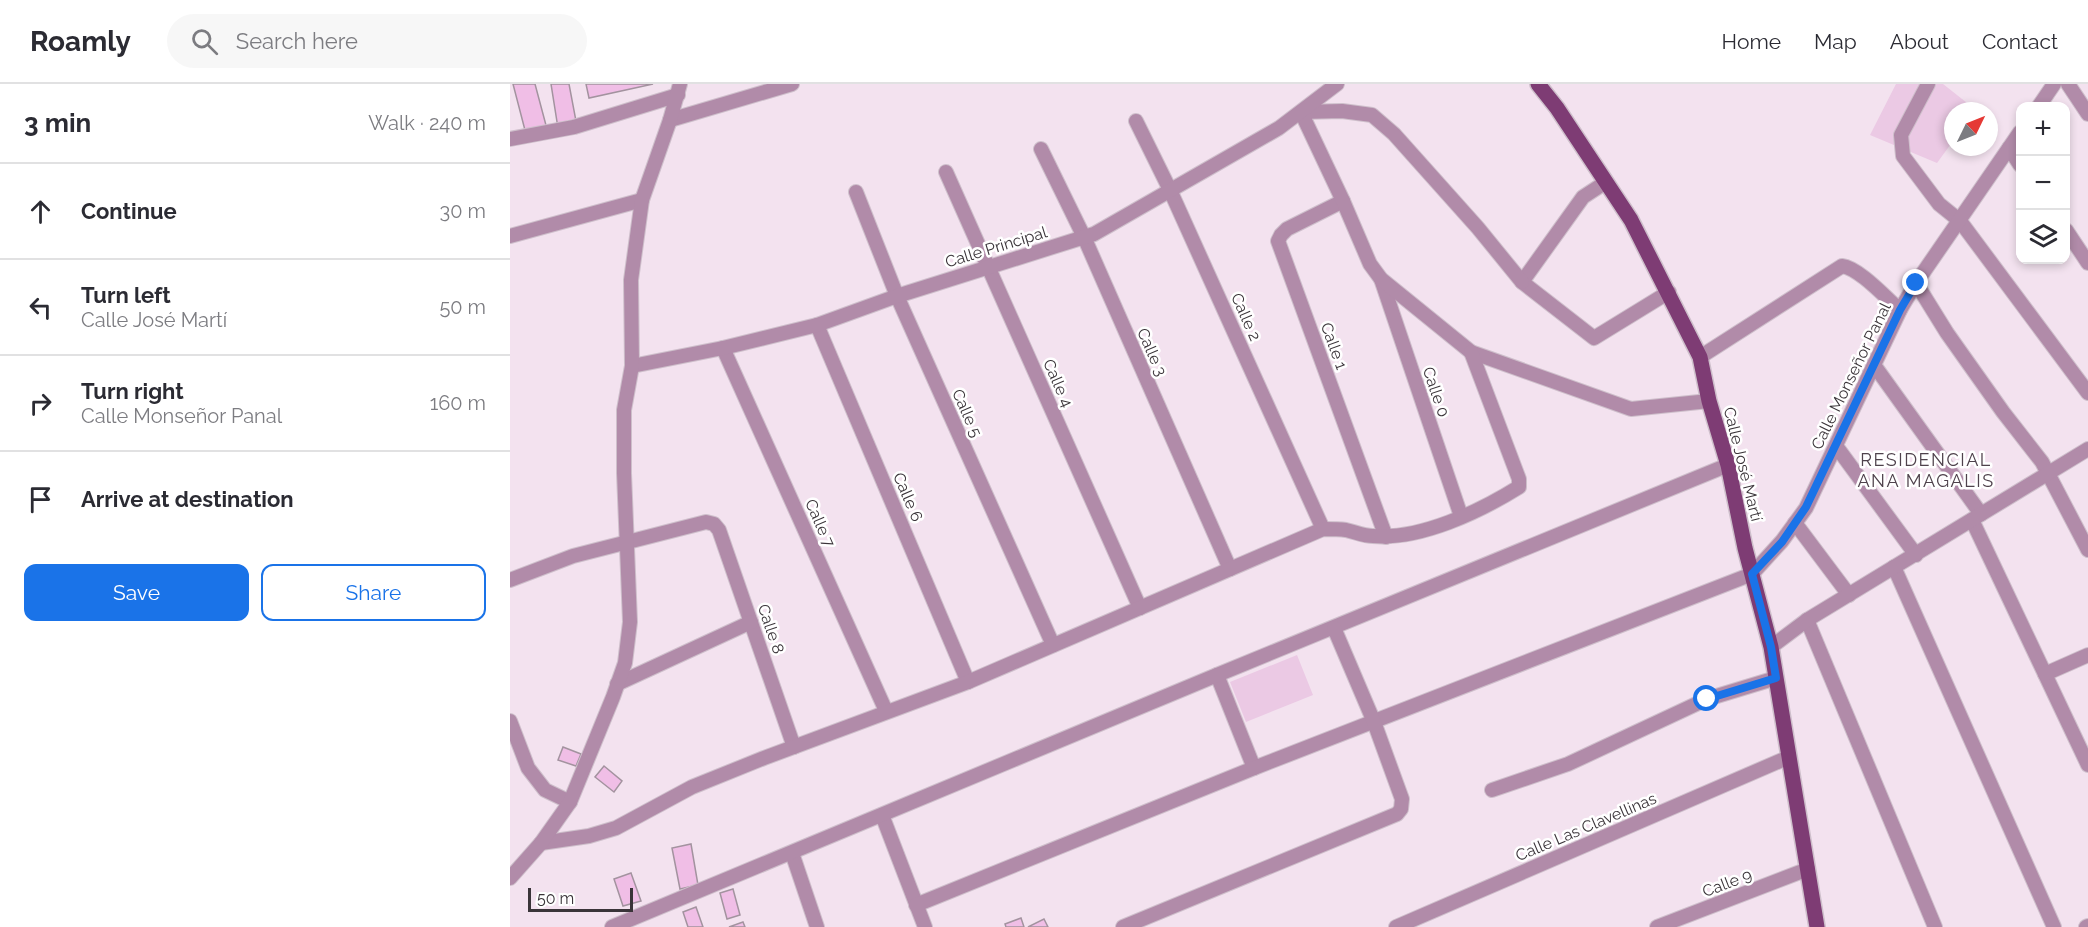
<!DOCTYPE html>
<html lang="en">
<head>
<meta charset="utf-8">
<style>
	:root { --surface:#fff; --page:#f7f7f7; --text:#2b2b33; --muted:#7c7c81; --line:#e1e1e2; --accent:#1a73e8 }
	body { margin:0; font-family:Raleway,sans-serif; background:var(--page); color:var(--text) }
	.controls { position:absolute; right:18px; top:18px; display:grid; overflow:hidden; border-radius:12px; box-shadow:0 3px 9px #0003 }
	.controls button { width:54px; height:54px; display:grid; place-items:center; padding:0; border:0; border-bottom:2px solid var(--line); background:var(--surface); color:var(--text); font:30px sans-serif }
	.compass { position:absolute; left:1434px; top:18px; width:54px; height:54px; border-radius:50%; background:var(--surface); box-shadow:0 3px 9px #0003; rotate:47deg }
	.scale { position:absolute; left:18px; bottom:15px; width:105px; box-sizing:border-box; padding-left:6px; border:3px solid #3a3439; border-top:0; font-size:16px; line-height:21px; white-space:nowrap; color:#3a3439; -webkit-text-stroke:4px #fff; paint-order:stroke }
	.stop { position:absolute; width:18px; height:18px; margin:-14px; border:4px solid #1a73e8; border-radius:50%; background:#fff }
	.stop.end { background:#1a73e8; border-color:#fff; box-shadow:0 2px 6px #0008 }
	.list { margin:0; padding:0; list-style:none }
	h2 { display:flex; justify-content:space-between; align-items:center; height:78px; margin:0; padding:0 24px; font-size:26px }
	h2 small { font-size:20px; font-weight:400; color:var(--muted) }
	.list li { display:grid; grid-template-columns:39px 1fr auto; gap:18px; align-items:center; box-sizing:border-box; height:96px; padding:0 24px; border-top:2px solid var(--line) }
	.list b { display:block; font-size:22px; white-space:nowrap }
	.list p { margin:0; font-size:20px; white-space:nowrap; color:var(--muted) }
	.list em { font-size:20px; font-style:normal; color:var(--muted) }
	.actions { display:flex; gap:12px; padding:18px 24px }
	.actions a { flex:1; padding:14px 0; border:2px solid var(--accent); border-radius:12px; text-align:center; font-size:21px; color:var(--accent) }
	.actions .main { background:var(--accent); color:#fff }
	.icon { flex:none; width:33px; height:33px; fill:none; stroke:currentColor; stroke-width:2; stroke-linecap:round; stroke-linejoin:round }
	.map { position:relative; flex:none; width:1578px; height:843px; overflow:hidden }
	header { display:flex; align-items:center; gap:36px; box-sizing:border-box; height:84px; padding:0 30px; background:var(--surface); border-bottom:2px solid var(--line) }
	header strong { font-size:28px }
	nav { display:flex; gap:33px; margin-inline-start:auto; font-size:21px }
	.search { width:420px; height:54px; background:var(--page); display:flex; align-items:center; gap:15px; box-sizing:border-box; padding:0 21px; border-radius:33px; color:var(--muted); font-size:22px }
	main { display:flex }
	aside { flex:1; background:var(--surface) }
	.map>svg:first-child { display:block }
	.green { fill:#ebc9e4 }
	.building { fill:#f0bee6; stroke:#a3939f; stroke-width:1.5 }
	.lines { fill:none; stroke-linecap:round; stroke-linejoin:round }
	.minor-casing { stroke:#cebfcb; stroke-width:16 }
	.major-casing { stroke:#cebfcb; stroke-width:18 }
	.minor { stroke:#b18ba9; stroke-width:14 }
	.major { stroke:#7e3c74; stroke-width:15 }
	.route { stroke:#1a73e8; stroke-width:8 }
	.labels { text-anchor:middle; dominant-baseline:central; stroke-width:5; stroke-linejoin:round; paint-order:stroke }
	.street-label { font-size:16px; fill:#3a3439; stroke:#fff }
	.neighbourhood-label { font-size:18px; letter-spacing:1.5px; fill:#4f424c; stroke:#fff }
</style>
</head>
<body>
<header>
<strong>Roamly</strong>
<div class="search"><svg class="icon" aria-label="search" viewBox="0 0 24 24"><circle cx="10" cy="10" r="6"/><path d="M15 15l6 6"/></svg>Search here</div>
<nav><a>Home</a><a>Map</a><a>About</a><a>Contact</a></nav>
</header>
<main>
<aside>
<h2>3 min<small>Walk · 240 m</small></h2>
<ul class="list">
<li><svg class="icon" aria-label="ahead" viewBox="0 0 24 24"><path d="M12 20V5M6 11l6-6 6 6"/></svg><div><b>Continue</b></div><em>30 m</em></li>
<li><svg class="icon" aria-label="left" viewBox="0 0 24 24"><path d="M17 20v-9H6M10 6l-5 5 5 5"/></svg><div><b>Turn left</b><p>Calle José Martí</p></div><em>50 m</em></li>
<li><svg class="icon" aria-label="right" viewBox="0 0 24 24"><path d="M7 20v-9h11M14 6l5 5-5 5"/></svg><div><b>Turn right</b><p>Calle Monseñor Panal</p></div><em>160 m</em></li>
<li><svg class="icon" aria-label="arrive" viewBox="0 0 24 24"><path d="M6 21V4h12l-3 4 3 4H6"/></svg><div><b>Arrive at destination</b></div></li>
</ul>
<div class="actions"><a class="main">Save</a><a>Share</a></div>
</aside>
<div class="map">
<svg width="1578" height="843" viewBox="0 0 1578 843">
	<rect width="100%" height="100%" fill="#f3e2ef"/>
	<g class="green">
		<polygon points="1386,0 1433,0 1466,26 1443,27 1443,57 1427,79 1360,51"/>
		<polygon points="787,571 803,611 736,638 720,598"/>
	</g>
	<g class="building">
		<polygon points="3,0 25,0 37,45 16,50"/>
		<polygon points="41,0 59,0 66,37 48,44"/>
		<polygon points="76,0 143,0 79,14"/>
		<polygon points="53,663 71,670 66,682 48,676"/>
		<polygon points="94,682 112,697 104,708 85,693"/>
		<polygon points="181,760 188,801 170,805 162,764"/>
		<polygon points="121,789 131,817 113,822 104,795"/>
		<polygon points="223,805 230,831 217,835 210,809"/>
		<polygon points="186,823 193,843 178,843 173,828"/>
		<polygon points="511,834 514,843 496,843 495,840"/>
		<polygon points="534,835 538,843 518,843"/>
		<polygon points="233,838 235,843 219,843"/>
	</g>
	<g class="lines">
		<defs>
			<g id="minor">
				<polyline points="1418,0 1391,51 1393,72 1429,120 1450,137 1578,309"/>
				<polyline points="1558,0 1578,30"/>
				<polyline points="1529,22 1544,0"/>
				<polyline points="160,36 282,0"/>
				<polyline points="626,37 660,106 813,445"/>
				<polyline points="0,55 64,43 168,11"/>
				<polyline points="1499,64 1510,81"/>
				<polyline points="531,65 574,153 720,485"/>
				<polyline points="436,88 630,524"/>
				<polyline points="1096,98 1073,113 1012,198 1084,254 1159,208"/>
				<polyline points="346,108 387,212 543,561"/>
				<polyline points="833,117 777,145 771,151 768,157 876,453"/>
				<polyline points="1556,146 1578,179"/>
				<polyline points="0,152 132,116"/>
				<polyline points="871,195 951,432"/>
				<polyline points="1012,198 968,144 884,50 862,31 832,27 791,28 833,117 860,180 871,195 961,268 1121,325 1199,317"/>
				<polyline points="1406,199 1437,249 1493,328 1532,378 1578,466"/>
				<polyline points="307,241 458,598"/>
				<polyline points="213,264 376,627"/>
				<path d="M 1190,273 L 1332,182 C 1349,184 1376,214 1390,226"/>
				<polyline points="1364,281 1471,430"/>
				<polyline points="122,282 213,264 307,241 387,212 584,150 769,44 827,0"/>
				<polyline points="1326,362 1406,471"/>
				<polyline points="1462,436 1578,681"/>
				<polyline points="1285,439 1339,511"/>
				<polyline points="1384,483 1544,843"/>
				<polyline points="0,496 63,472 196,438 204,440 209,446 284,663"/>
				<polyline points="1297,536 1425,843"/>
				<polyline points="1261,563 1297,536 1578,365"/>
				<polyline points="1535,590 1578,571"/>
				<polyline points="707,591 744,684"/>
				<polyline points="107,600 241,538"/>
				<polyline points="0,637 18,684 35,706 60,718"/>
				<polyline points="982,706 1058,680 1197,615 1266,594"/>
				<polyline points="372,731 415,843"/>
				<path d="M 31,759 L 79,752 L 106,744 L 182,703 L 254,674 L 458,598 L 813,445 C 821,445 829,445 836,446 C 845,448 854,452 863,452 C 910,456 969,428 1009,403 L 1009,395 L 961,268"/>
				<polyline points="282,769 307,843"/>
				<polyline points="0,794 31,759 60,718 103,613 115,579 120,538 114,389 114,326 122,282 121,196 132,116 160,36 170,0"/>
				<polyline points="406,821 744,684 1242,490 1272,457 1296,424 1390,226 1406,199 1510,48"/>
				<polyline points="102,843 707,591 1218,381"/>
				<polyline points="613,843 887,730 891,725 892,715 864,638 824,544"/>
				<polyline points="886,843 1279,673"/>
				<polyline points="1147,843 1298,785"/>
				<polyline points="1576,843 1578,842"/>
			</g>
			<polyline id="major" points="1028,0 1047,24 1121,136 1190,273 1199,317 1218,381 1235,464 1261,563 1307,843"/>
		</defs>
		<use href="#minor" class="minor-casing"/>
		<use href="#major" class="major-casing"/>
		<use href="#minor" class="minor"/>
		<use href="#major" class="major"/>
	</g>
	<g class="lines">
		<polyline class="route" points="1197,615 1266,594 1261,563 1242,490 1272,458 1296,423 1390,226 1406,199"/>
	</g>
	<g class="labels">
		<g class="street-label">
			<text transform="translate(486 163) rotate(-17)">Calle Principal</text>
			<text transform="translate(736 233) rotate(66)">Calle 2</text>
			<text transform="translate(824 262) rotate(70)">Calle 1</text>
			<text transform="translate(642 268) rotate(66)">Calle 3</text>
			<text transform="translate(1341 292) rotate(-64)">Calle Monseñor Panal</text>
			<text transform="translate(548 299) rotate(66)">Calle 4</text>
			<text transform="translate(926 308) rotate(71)">Calle 0</text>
			<text transform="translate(457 329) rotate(66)">Calle 5</text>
			<text transform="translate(1233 380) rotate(76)">Calle José Martí</text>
			<text transform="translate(398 413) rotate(67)">Calle 6</text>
			<text transform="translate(310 439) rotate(66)">Calle 7</text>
			<text transform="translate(261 545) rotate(71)">Calle 8</text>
			<text transform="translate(1076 743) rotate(-23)">Calle Las Clavellinas</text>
			<text transform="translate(1217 799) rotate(-21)">Calle 9</text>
		</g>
		<g class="neighbourhood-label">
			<text x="1416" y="375">RESIDENCIAL<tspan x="1416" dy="21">ANA MAGALIS</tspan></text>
		</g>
	</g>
</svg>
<div class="controls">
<button>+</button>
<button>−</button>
<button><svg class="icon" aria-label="layers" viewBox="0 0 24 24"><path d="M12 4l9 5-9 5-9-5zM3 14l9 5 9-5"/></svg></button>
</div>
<svg class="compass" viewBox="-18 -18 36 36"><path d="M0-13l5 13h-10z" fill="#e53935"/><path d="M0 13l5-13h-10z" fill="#7c7c81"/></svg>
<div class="scale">50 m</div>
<div class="stop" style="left:1197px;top:615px"></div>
<div class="stop end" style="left:1406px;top:199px"></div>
</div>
</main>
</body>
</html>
